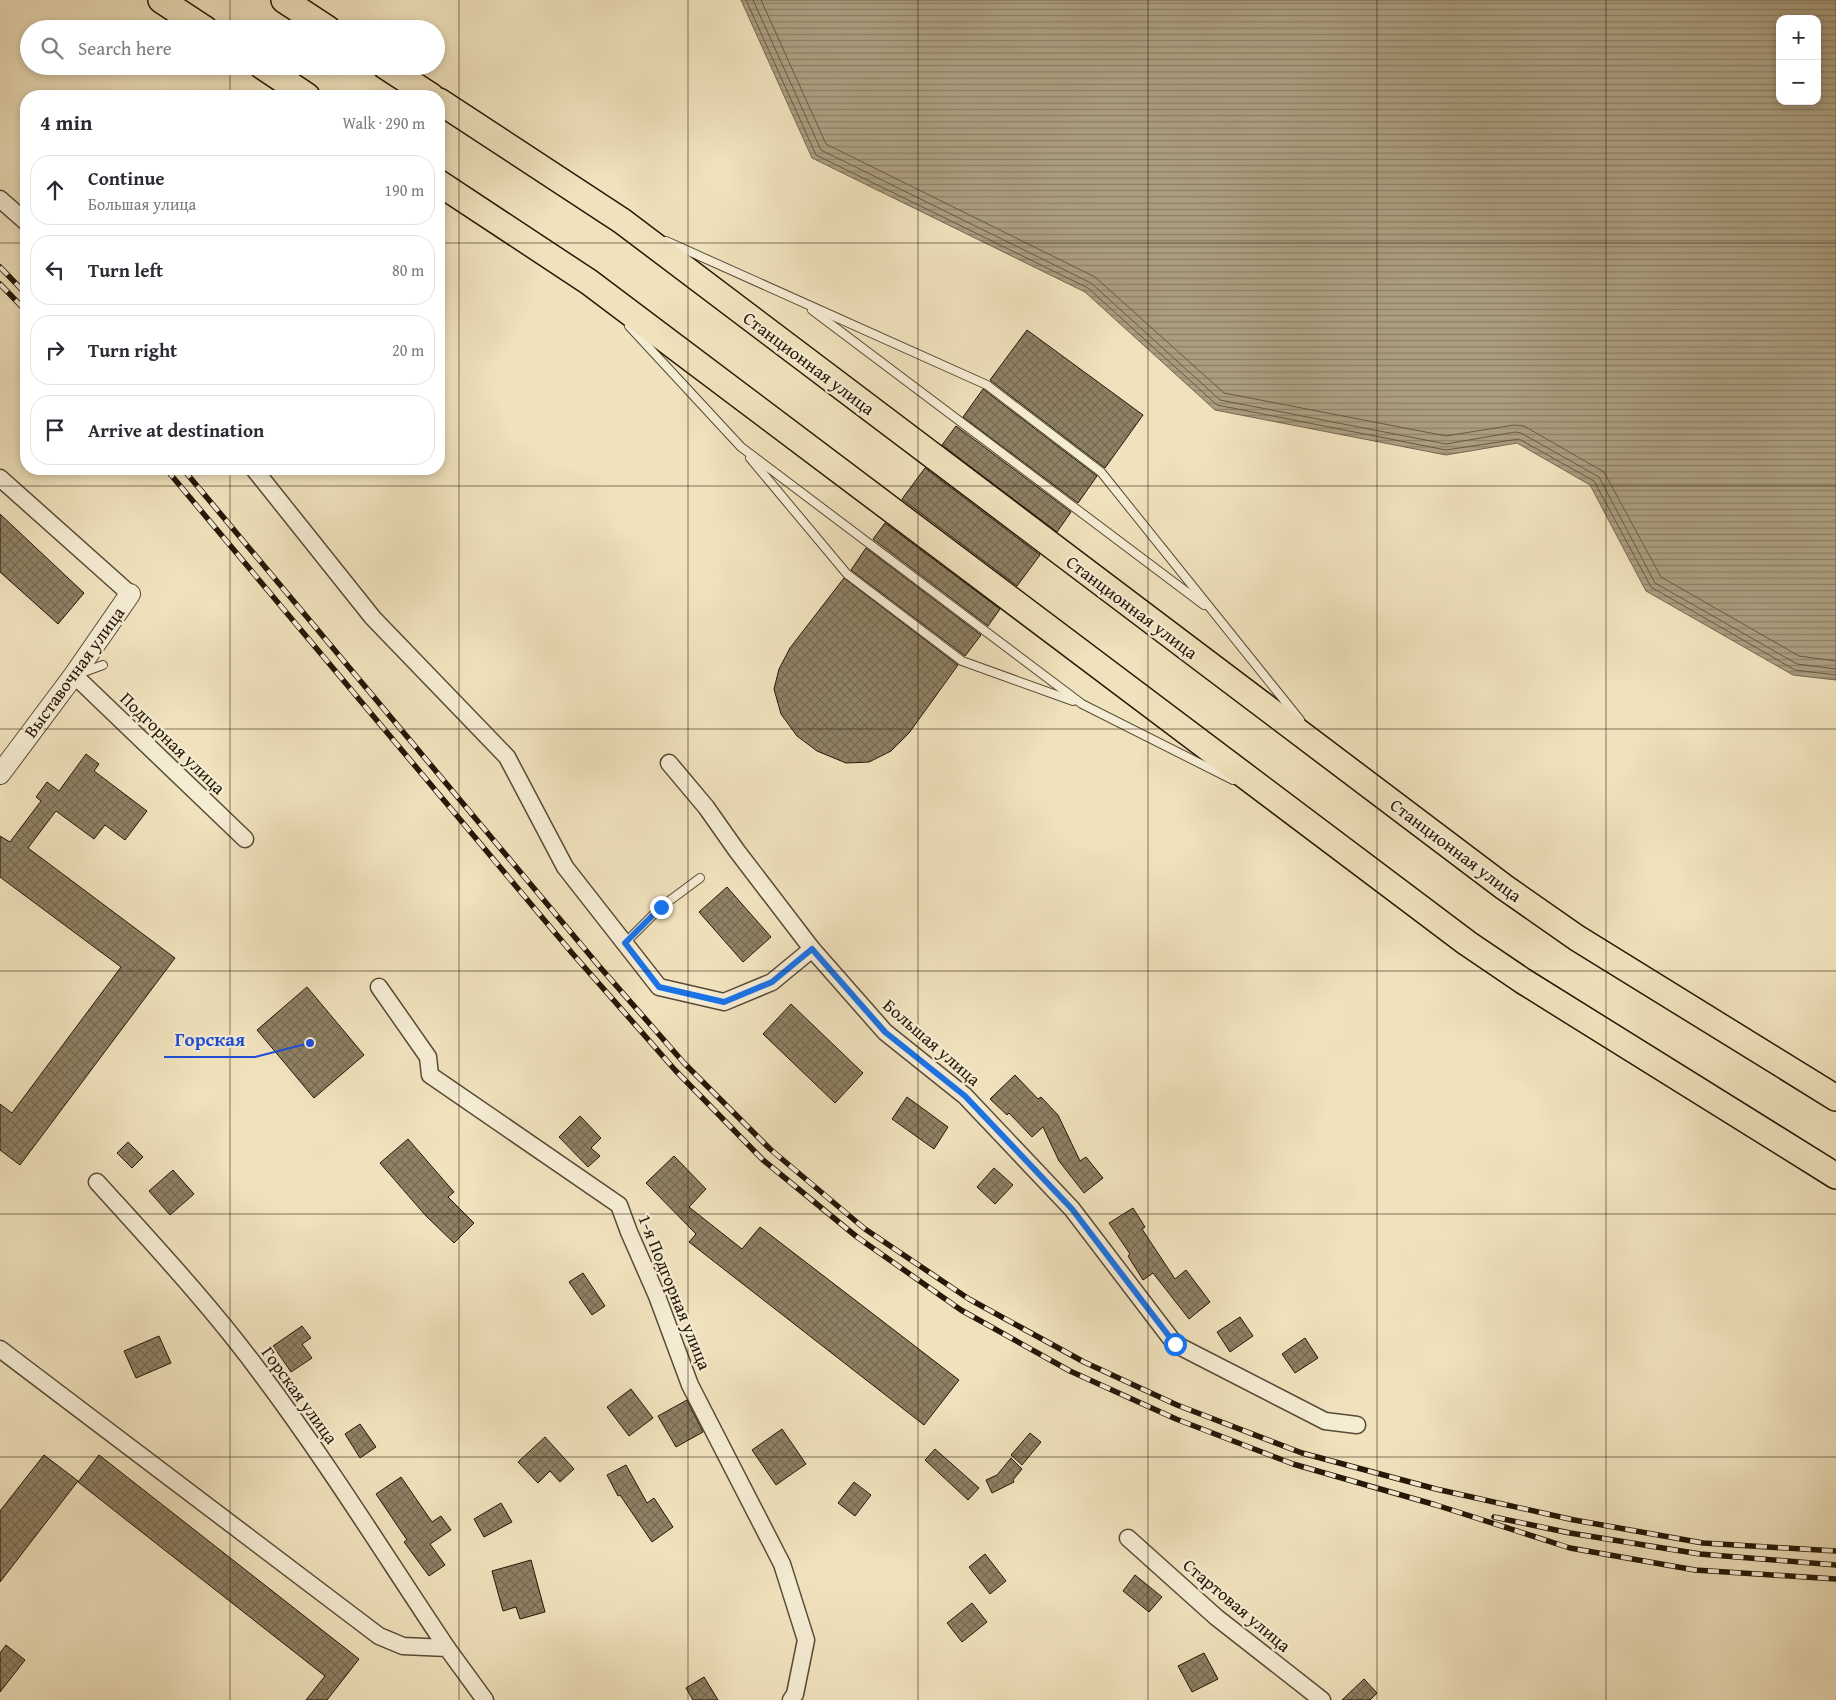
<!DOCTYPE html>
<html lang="en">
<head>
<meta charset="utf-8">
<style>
	:root { --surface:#fff; --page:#f2f2f3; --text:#2b2b33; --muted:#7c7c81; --line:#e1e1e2 }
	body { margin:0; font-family:"Gentium Book Plus",serif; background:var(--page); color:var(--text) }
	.controls { position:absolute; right:15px; top:15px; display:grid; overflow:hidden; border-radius:10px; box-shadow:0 2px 8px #0003 }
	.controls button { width:45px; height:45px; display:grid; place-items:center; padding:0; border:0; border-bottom:1px solid var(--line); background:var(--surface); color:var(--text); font:25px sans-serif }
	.stop { position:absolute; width:15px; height:15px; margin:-11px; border:4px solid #1a73e8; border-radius:50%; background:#fff }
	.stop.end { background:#1a73e8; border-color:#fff; box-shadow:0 1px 5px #0008 }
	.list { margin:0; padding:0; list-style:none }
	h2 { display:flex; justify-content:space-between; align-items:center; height:65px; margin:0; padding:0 20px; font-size:21px }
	h2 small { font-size:16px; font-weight:400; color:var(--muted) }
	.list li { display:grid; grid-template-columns:32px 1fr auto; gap:15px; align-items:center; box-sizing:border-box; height:70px; margin:0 10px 10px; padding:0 10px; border:1px solid var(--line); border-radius:20px }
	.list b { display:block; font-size:19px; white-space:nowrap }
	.list p { margin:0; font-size:16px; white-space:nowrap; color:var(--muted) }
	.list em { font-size:16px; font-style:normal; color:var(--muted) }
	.icon { flex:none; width:28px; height:28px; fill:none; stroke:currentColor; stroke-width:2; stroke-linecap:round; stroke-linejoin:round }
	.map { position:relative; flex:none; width:1836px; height:1700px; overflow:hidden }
	.search { position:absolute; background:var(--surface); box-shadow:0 2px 8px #0003; left:20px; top:20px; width:425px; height:55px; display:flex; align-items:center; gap:12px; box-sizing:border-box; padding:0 18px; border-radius:28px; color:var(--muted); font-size:19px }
	.panel { position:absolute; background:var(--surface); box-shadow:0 2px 8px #0003; left:20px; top:90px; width:425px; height:385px; border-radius:20px }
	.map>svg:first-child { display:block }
	.water { fill:url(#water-rules); stroke:#75674f; fill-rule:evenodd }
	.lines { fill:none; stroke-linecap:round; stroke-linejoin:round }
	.shore { stroke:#685a42; stroke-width:1 }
	.building { fill:url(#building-cross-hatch); stroke:#251706 }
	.service-casing { stroke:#584a34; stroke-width:10 }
	.minor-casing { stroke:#584a34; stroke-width:19 }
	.tertiary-casing { stroke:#584a34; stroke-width:22 }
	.primary-casing { stroke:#251706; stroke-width:28 }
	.service { stroke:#f5ecd4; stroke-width:8 }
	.minor { stroke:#f5ecd4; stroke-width:16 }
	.tertiary { stroke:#f5ecd4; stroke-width:20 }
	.primary { stroke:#f0e2bd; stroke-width:25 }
	.rail-casing { stroke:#251706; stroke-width:5.5 }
	.rail { stroke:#f5ecd4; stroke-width:4; stroke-dasharray:11; stroke-linecap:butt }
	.route { stroke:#1a73e8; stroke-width:6 }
	.grid { fill:none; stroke:#251706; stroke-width:1; stroke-opacity:0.55 }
	.labels { text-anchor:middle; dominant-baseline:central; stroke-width:4.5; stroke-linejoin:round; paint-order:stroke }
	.street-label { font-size:18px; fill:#251706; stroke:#f5ecd4 }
	.leader { fill:none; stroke:#1d4ed8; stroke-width:2 }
	.callout-dot { fill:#1d4ed8; stroke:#f5ecd4; stroke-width:2 }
	.callout-label { font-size:19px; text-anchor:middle; font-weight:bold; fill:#1d4ed8; stroke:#f5ecd4; stroke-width:4.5; stroke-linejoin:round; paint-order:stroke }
</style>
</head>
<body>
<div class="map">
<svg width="1836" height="1700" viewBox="0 0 1836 1700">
	<defs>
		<pattern id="water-rules" width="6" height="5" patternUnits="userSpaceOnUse" patternTransform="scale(1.25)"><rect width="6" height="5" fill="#ab9d7f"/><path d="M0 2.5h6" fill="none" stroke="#8b7f66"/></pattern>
		<pattern id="building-cross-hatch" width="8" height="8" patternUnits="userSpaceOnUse" patternTransform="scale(1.25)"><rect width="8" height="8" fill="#8f8165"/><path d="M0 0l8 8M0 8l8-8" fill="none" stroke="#756951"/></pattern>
	</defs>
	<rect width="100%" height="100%" fill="#f0e2bd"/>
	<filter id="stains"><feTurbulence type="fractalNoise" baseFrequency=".004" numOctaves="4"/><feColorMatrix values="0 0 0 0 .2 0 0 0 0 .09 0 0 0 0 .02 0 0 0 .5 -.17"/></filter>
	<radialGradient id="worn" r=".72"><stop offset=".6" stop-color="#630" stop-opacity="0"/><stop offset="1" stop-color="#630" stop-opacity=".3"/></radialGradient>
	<path class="water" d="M 741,0 L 1836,0 L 1836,680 L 1793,675 L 1646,591 L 1590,485 L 1517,443 L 1446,455 L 1215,410 L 1085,292 L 812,158 ZM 1780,19 L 1817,19 L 1817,101 L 1780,101 Z"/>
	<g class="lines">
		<g class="shore">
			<polyline points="746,0 816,155 1088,288 1217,405 1446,450 1519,439 1594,481 1651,587 1795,670 1836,675"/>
			<polyline points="753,0 821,150 1091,283 1220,400 1446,444 1515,432 1521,433 1599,477 1655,583 1797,664 1836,669"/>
			<polyline points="761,0 826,144 1095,277 1224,393 1446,436 1514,425 1524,426 1604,472 1661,577 1799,656 1836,661"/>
		</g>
	</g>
	<g class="building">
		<polygon points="1027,330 1143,415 1105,468 990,380"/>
		<polygon points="983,389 1097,476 1078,503 963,417"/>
		<polygon points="956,426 1071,512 1057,532 942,445"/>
		<polygon points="925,468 1040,555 1017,586 902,499"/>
		<polygon points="0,514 84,593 58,624 0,572"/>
		<polygon points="885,523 1000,609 988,626 873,539"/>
		<polygon points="866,548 981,635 965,656 851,570"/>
		<polygon points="844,578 958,665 909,733 891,751 869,762 846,763 817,751 797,736 781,714 774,689 779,669 790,648"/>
		<polygon points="86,754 99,764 94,771 147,811 125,840 105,825 94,839 56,811 28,848 175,958 20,1165 0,1150 0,1104 12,1113 121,967 0,877 0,836 10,842 41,801 36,797 47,782 59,791"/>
		<polygon points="727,887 771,937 743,962 699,912"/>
		<polygon points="307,987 364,1055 314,1098 257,1030"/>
		<polygon points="791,1004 863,1073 835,1103 763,1034"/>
		<polygon points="1015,1075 1038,1099 1041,1097 1058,1115 1080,1161 1086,1157 1103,1178 1084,1193 1059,1161 1043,1127 1032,1137 1009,1113 1007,1115 990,1099"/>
		<polygon points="907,1097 948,1127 934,1149 892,1119"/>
		<polygon points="580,1116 601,1138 591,1148 600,1156 588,1167 559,1137"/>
		<polygon points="408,1139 454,1192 448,1197 474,1223 454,1243 426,1216 380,1163"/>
		<polygon points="128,1142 143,1157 132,1168 117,1153"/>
		<polygon points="674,1156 706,1189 689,1207 742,1249 760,1227 959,1380 924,1425 689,1242 696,1234 646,1183"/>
		<polygon points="994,1168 1013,1185 995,1204 977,1187"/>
		<polygon points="173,1170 194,1194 170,1215 149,1191"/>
		<polygon points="1133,1208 1145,1227 1142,1229 1175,1279 1186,1270 1210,1302 1189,1319 1153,1273 1143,1280 1128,1256 1130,1254 1109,1223"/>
		<polygon points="583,1273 605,1306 592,1315 569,1282"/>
		<polygon points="1240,1317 1253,1336 1230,1352 1217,1332"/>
		<polygon points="302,1326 311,1338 302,1344 312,1358 291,1372 273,1346"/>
		<polygon points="159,1336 171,1363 136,1378 124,1351"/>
		<polygon points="1305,1338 1318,1358 1295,1373 1282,1354"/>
		<polygon points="631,1389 653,1418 629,1436 607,1407"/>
		<polygon points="687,1400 703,1432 676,1447 658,1416"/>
		<polygon points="360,1424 376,1447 360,1458 345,1434"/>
		<polygon points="782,1429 806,1464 776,1485 752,1450"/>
		<polygon points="1030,1433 1041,1442 1022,1465 1011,1455"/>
		<polygon points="545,1437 574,1469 560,1482 550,1471 538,1483 518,1462"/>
		<polygon points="935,1449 979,1488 968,1500 925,1460"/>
		<polygon points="44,1455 78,1481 0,1582 0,1511"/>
		<polygon points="99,1455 359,1659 327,1700 306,1700 325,1676 78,1482"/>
		<polygon points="1011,1458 1022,1469 1013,1480 1014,1482 992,1493 986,1480 997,1475"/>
		<polygon points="626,1465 647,1503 654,1498 673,1527 652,1542 620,1495 618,1496 607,1475"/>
		<polygon points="401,1477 432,1522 441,1516 451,1530 430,1544 445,1565 429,1576 404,1542 407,1540 376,1494"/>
		<polygon points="854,1482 871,1495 855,1516 838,1503"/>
		<polygon points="501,1503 512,1522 484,1537 474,1519"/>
		<polygon points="985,1554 1006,1581 990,1594 969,1567"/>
		<polygon points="531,1560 545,1612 520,1619 516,1607 503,1611 492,1571"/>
		<polygon points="1135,1575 1162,1597 1149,1612 1123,1591"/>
		<polygon points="972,1603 987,1622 962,1642 947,1623"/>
		<polygon points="6,1645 25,1660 0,1692 0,1653"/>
		<polygon points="1204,1653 1218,1679 1192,1692 1178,1666"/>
		<polygon points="704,1677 718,1700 693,1700 686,1688"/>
		<polygon points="1364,1679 1377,1693 1370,1700 1342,1700"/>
	</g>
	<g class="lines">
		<defs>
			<g id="service">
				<polyline points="666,241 987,385 1101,472 1300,720"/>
				<polyline points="812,310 1204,605"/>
				<polyline points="629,326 741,447 1082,704 1233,780"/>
				<polyline points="750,458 847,574 962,661 1073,701"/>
				<polyline points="81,673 103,665"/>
				<polyline points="625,943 661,907 700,878"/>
			</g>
			<g id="minor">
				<polyline points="0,199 26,222"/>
				<polyline points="254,469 373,618 507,757 565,867 659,987 724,1002 772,982 812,949"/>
				<polyline points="0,478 130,594"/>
				<polyline points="74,675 245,839"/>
				<polyline points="669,763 706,807 737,851 812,949 885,1032 965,1096 1072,1209 1175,1344 1325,1421 1357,1425"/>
				<polyline points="379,987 428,1057 430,1075 619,1205 629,1232 657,1296 690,1385 782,1564 806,1640 795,1694 791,1700"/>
				<path d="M 97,1182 C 154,1245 212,1307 262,1375 C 328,1463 386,1557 447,1648"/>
				<polyline points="0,1349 379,1636 403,1646 447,1648 485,1700"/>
				<polyline points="1128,1538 1216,1617 1322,1700"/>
			</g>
			<polyline id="tertiary" points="0,774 74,675 130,594"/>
			<g id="primary">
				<polyline points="161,0 205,29"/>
				<polyline points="284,0 328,29"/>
				<polyline points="262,66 307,96"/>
				<polyline points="385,66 431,96"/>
				<polyline points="439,101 622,221 1504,887 1577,938 1836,1098"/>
				<polyline points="439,183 589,282 1467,943 1523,981 1836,1176"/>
			</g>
		</defs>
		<use href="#service" class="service-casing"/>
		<use href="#minor" class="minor-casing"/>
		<use href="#tertiary" class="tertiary-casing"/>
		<use href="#primary" class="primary-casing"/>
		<use href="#service" class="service"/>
		<use href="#minor" class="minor"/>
		<use href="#tertiary" class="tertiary"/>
		<use href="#primary" class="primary"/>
		<defs>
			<g id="rail">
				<polyline points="0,267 26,294"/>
				<polyline points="0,284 26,311"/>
				<polyline points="166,469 572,953 675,1070 763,1160 857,1237 961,1310 1070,1371 1176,1419 1293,1464 1436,1505 1570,1548 1695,1570 1836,1579"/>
				<polyline points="183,469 599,966 684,1063 770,1149 865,1229 969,1299 1084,1362 1177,1405 1302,1453 1436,1489 1574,1520 1703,1543 1836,1551"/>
				<polyline points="1494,1517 1570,1533 1700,1554 1836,1565"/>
			</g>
		</defs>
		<use href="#rail" class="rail-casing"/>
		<use href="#rail" class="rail"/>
	</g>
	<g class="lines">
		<polyline class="route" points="661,907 625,943 659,987 724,1002 772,982 812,949 885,1032 965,1096 1072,1209 1175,1344"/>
	</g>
	<path class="grid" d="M 230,0 L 230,29M 459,0 L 459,1700M 688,0 L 688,1700M 918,0 L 918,1700M 1148,0 L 1148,1700M 1377,0 L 1377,1700M 1606,0 L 1606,1700M 230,66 L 230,96M 0,243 L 26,243M 439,243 L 1836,243M 230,469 L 230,1700M 0,486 L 1836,486M 0,729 L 1836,729M 0,971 L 1836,971M 0,1214 L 1836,1214M 0,1457 L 1836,1457"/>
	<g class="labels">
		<g class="street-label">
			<text transform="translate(809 363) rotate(37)">Станционная улица</text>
			<text transform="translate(1132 607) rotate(37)">Станционная улица</text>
			<text transform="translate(74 672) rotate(-54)">Выставочная улица</text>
			<text transform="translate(173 743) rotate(44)">Подгорная улица</text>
			<text transform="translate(1456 850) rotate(37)">Станционная улица</text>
			<text transform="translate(932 1042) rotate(41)">Большая улица</text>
			<text transform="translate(675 1292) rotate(68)">1-я Подгорная улица</text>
			<text transform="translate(300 1395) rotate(54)">Горская улица</text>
			<text transform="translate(1237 1605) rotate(40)">Стартовая улица</text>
		</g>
	</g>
	<path class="leader" d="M310 1043L255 1057H164"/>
	<circle class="callout-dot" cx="310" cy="1043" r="5"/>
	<g class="callout-label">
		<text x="210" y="1046">Горская</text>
	</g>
	<rect width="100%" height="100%" filter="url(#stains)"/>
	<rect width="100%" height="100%" fill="url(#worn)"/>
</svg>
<div class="controls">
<button>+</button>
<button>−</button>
</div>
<div class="stop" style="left:1175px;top:1344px"></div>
<div class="stop end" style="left:661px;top:907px"></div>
<div class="search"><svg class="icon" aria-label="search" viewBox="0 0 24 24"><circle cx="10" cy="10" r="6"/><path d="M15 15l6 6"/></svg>Search here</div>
<section class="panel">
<h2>4 min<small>Walk · 290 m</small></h2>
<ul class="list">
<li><svg class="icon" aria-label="ahead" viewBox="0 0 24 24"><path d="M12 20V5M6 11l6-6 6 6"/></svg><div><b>Continue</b><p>Большая улица</p></div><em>190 m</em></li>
<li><svg class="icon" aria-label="left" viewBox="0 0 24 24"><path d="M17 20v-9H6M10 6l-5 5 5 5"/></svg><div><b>Turn left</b></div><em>80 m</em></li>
<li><svg class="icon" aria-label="right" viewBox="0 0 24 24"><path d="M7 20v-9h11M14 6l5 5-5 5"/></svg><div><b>Turn right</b></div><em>20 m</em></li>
<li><svg class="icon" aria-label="arrive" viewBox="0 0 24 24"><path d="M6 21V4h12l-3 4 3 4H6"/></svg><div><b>Arrive at destination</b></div></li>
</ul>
</section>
</div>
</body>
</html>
